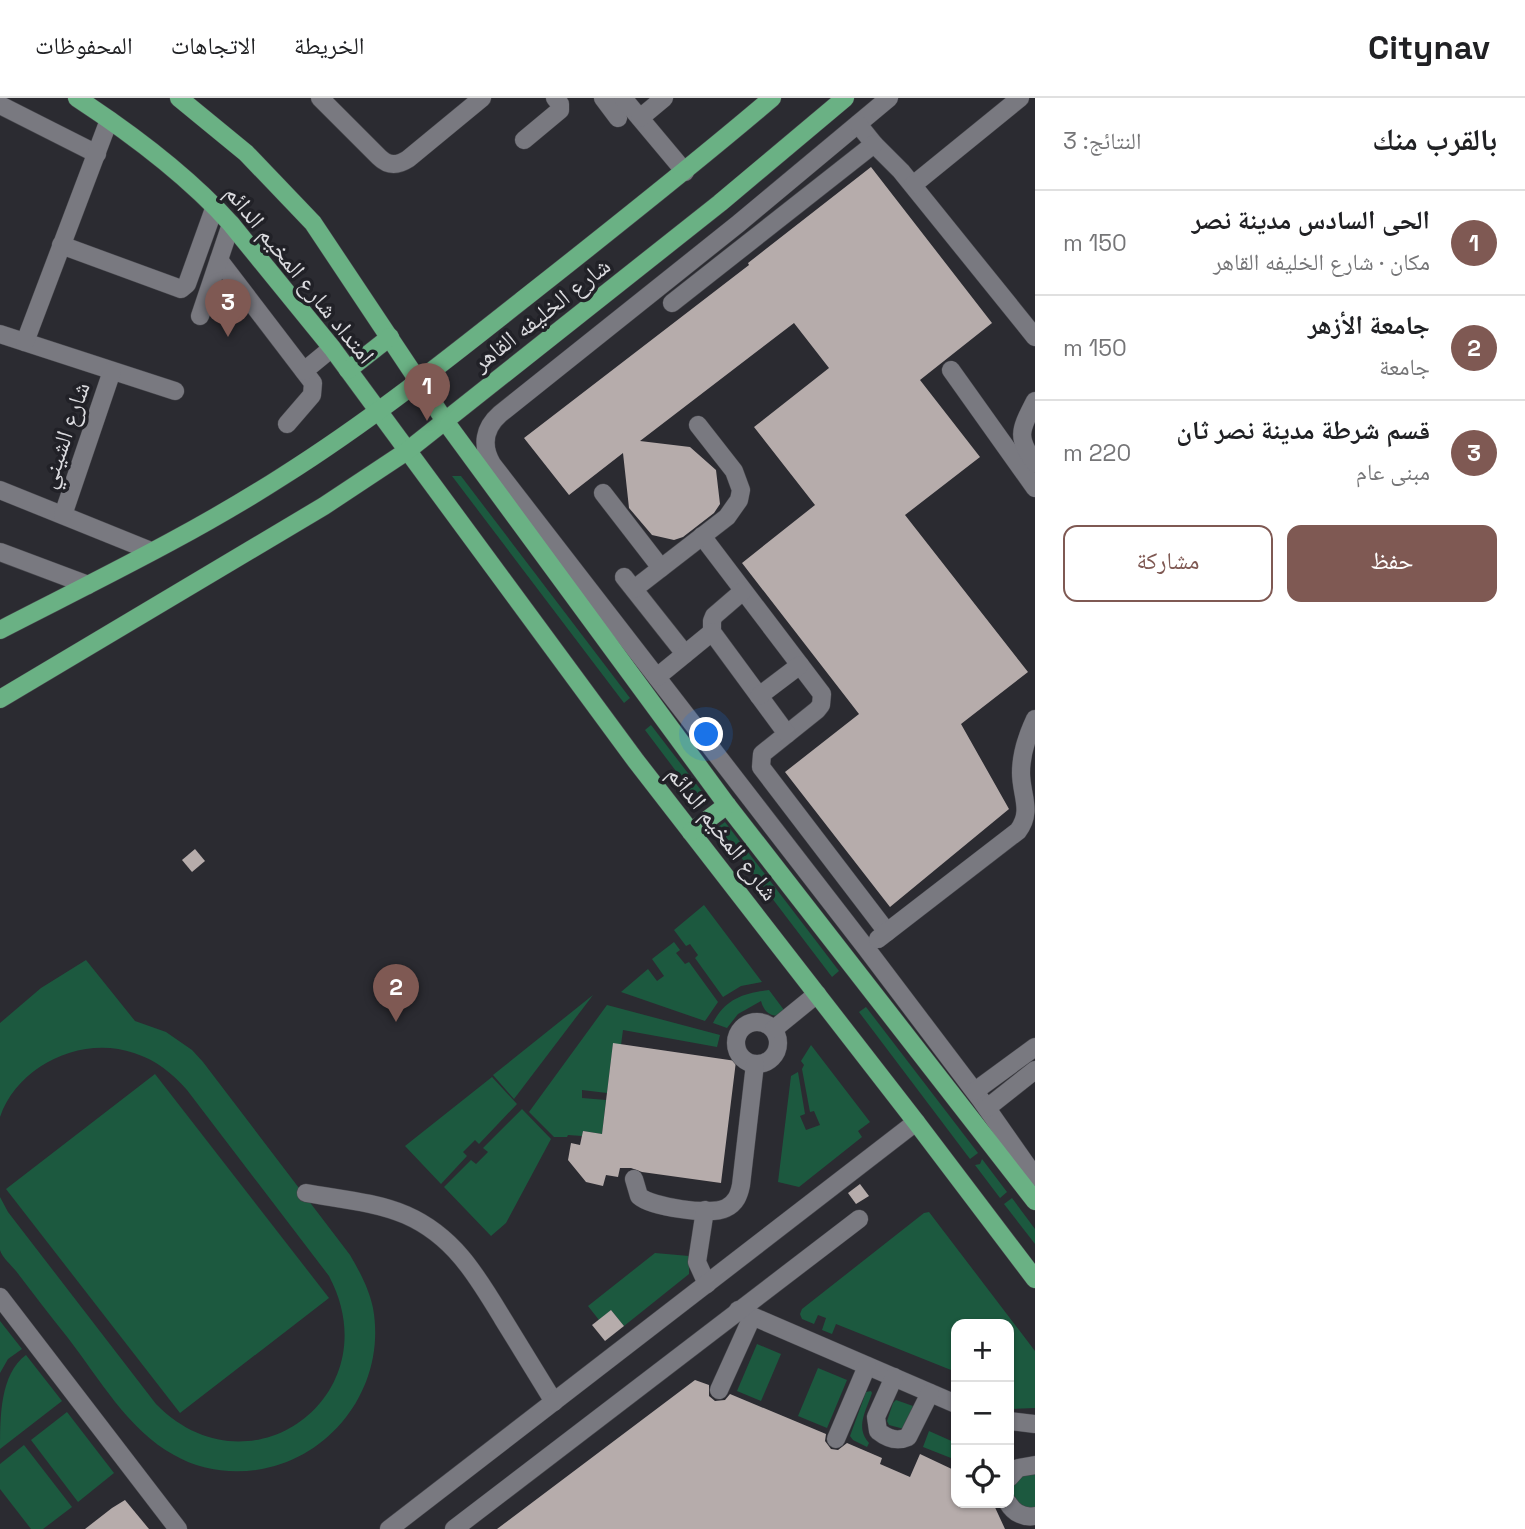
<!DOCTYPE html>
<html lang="ar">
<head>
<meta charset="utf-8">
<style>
	:root { --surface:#fff; --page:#f6f6f6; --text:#202124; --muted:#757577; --line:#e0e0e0; --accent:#7f5953 }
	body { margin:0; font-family:"Space Grotesk","Noto Naskh Arabic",sans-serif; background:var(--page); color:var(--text); direction:rtl }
	.controls { position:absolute; right:21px; bottom:21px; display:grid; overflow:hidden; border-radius:14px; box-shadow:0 2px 5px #0004 }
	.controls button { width:63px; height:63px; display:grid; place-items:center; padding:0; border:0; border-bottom:2px solid var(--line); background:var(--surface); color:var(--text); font:35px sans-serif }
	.you { position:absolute; left:707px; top:637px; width:24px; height:24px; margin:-18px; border:5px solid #fff; border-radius:50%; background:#1a73e8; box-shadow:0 0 0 10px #1a73e833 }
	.badge { display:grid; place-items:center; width:46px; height:46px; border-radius:50%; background:var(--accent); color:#fff; font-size:23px; font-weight:700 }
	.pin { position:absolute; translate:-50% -58px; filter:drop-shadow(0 2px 4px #0008) }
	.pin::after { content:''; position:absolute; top:37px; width:24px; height:21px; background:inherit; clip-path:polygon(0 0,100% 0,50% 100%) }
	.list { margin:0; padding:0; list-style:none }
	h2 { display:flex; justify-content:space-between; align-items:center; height:91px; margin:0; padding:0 28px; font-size:30px }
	h2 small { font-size:23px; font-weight:400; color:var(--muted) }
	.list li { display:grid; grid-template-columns:46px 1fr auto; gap:21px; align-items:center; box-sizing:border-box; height:105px; padding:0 28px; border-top:2px solid var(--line) }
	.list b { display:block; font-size:26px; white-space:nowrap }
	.list p { margin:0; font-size:23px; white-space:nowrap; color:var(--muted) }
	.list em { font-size:23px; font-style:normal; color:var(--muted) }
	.actions { display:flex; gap:14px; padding:21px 28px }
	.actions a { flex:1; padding:16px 0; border:2px solid var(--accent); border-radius:14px; text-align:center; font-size:24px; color:var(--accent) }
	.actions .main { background:var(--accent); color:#fff }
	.icon { flex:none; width:38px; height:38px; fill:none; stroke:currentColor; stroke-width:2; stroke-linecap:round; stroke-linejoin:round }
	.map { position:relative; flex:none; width:1035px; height:1431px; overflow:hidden; direction:ltr }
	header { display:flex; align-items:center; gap:42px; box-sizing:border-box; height:98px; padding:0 35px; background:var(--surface); border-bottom:2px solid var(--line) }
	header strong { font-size:33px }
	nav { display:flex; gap:38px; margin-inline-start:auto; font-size:24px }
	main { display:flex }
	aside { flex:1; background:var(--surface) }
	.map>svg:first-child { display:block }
	.green { fill:#1c593f }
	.building { fill:#b6acab }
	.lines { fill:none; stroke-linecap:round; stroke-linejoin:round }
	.minor-casing { stroke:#47474c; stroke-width:19 }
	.major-casing { stroke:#47474c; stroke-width:19 }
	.minor { stroke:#797980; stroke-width:18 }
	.major { stroke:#6ab184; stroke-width:18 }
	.labels { text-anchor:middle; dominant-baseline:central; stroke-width:7; stroke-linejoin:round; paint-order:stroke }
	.street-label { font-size:24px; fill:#dbdbdf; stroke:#212127 }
</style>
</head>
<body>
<header>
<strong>Citynav</strong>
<nav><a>الخريطة</a><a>الاتجاهات</a><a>المحفوظات</a></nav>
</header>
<main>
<aside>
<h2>بالقرب منك<small>النتائج: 3</small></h2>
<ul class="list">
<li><span class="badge">1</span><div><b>الحى السادس مدينة نصر</b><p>مكان · شارع الخليفه القاهر</p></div><em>150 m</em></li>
<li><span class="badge">2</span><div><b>جامعة الأزهر</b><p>جامعة</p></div><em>150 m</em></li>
<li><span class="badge">3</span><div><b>قسم شرطة مدينة نصر ثان</b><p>مبنى عام</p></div><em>220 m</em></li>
</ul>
<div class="actions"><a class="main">حفظ</a><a>مشاركة</a></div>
</aside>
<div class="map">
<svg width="1035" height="1431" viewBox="0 0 1035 1431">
	<rect width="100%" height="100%" fill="#2b2b31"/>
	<g class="green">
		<polygon points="452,378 461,378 630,600 624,605"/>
		<polygon points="651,627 707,700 700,705 645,632"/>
		<polygon points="725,724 839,873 832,879 718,729"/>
		<polygon points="704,807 762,884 741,888 723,899 695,860 698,857 690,846 686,848 674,832"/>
		<polygon points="674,844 680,852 676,855 685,866 689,864 718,904 705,923 621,894 648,871 657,883 664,878 652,861"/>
		<path d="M 86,862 L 135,923 L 166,934 L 192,952 L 203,964 L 350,1157 C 360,1174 369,1191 373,1210 C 387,1287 333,1361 256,1372 C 228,1376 198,1371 174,1357 C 128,1332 99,1280 68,1240 C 50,1218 33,1195 16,1173 C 11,1167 2,1159 0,1152 C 0,1139 0,1113 0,1099 L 8,1114 L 156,1306 C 250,1402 392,1297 329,1178 L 187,992 C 172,975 156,962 134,955 C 82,937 18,967 0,1019 L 0,925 L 41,890 Z"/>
		<path d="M 769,892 L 787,916 C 773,920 765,917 761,903 L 738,916 L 727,930 L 713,925 C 725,901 743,895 769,892 Z"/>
		<polygon points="593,897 514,1001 493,977"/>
		<polygon points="607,907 720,937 717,949 623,932 621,947 613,946 607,995 582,992 582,1000 606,1002 602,1036 583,1033 582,1038 568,1037 567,1039 554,1039 529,1014"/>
		<polygon points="866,909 978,1055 970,1061 859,914"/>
		<polygon points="811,947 870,1024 858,1033 862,1039 799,1089 778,1084 791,978 798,974 805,1016 800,1018 806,1032 820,1027 814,1013 810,1014 802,971 804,967 801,963"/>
		<polygon points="155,976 329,1200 180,1315 6,1091"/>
		<polygon points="492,979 517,1006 479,1046 475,1042 463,1054 467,1058 441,1086 405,1048"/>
		<polygon points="522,1011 551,1041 506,1125 491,1138 444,1089 471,1062 476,1066 488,1054 483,1050"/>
		<polygon points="982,1061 1007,1094 1000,1100 975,1067 980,1066"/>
		<polygon points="1012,1100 1035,1131 1035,1146 1004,1106"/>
		<polygon points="929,1114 1035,1253 1035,1310 1009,1311 1009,1226 956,1226 956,1274 836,1226 832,1236 822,1232 826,1220 818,1217 814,1226 802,1221 800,1216 802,1211 924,1115"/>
		<polygon points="655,1155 689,1158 689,1176 624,1228 611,1212 599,1222 588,1208"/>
		<polygon points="0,1223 22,1251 8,1261 0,1275"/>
		<polygon points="757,1246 781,1256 761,1303 737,1293"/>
		<path d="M 26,1257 L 62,1303 L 0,1351 C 0,1319 0,1276 26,1257 Z"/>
		<polygon points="818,1270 847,1282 827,1330 798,1318"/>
		<path d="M 871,1293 L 872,1295 C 866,1313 855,1329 869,1345 L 867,1349 L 853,1342 L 850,1338 L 866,1294 Z"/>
		<polygon points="896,1302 913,1308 904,1331 889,1327 887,1323 893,1305"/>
		<polygon points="67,1314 114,1375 78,1404 31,1342"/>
		<polygon points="929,1333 956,1345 956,1362 923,1349"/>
		<polygon points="24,1347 72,1409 43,1431 31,1431 0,1391 0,1366"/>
		<path d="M 1035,1373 L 1035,1411 C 1014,1411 1008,1394 1018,1377 Z"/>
	</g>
	<g class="building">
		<polygon points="871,69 992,225 920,282 980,359 905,417 1028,574 961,626 1009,711 890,809 785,674 859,616 742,465 815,407 754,329 829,270 794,225 640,343 690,349 716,372 720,406 714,415 683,439 674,442 652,437 629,410 623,355 569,397 524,340 749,167 748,165"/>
		<polygon points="195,751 205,763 192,774 182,762"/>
		<polygon points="613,945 736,963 721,1085 642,1074 631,1070 620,1070 618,1079 606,1077 603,1088 586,1084 568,1062 571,1045 580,1047 583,1033 602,1036"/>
		<polygon points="860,1086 869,1098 856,1106 848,1095"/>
		<polygon points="611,1212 624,1228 605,1243 592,1227"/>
		<polygon points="695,1282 709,1287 709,1298 715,1303 725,1302 730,1296 826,1336 825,1343 831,1351 838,1352 847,1345 882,1360 880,1366 910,1379 920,1356 956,1373 956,1405 993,1405 1005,1431 497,1431"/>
		<polygon points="125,1402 149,1431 85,1431 112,1410"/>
	</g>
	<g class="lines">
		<defs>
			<g id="minor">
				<path d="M 320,0 L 379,59 C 388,68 397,68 408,61 L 482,0"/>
				<polyline points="603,0 618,20"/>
				<polyline points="623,0 685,74"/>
				<path d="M 889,0 L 738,126 L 500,316 C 484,330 481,347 492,366 L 866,850 L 981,1002 L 1035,1079"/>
				<polyline points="0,7 97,56"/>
				<polyline points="640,20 664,0"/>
				<polyline points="858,26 874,46 901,73 1035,239"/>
				<polyline points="524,42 560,12 560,6 555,0"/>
				<polyline points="913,87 1020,0"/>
				<polyline points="61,147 181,191 187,186 215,108"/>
				<polyline points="219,162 313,285 312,297 287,326"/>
				<polyline points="672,205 874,46"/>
				<polyline points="200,218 231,126"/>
				<polyline points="0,236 175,293"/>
				<polyline points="25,244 109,22"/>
				<polyline points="951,272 1035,390"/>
				<polyline points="304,273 332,250"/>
				<path d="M 1035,303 C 1021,331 1015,338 1035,365"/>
				<polyline points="0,392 151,453"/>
				<polyline points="603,395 661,470"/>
				<polyline points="63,417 112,273"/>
				<polyline points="702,438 822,596 821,607 817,612 762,656 761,669 887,834"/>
				<polyline points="0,454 88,487"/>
				<polyline points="624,479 685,556"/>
				<polyline points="634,491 727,419 739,402 741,392 734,373 698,327"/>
				<polyline points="743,493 714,518 712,523 712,534 787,636"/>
				<polyline points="657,579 712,534"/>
				<polyline points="759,598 800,567"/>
				<path d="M 878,841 L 1018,733 C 1033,713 1021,697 1021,675 C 1021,656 1027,638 1035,621"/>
				<circle cx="757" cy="945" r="21"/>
				<polyline points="774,931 817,896"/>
				<polyline points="975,993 1035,949"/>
				<polyline points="987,1010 1035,972"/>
				<path d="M 634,1081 L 639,1098 C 651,1109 711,1118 726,1110 C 736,1105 739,1097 741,1087 L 755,966"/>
				<path d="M 306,1095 C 339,1101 376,1104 406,1117 C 454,1138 477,1178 503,1221 C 520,1249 537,1276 554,1304"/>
				<polyline points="705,1112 697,1164 707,1186"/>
				<polyline points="0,1199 178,1431"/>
				<polyline points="738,1212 956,1306"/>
				<path d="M 894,1279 L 876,1319 L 878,1333 C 888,1341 897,1344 908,1339 L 930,1295"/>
				<polyline points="719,1292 752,1219"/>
				<polyline points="1009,1323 1035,1326"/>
				<polyline points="836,1341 867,1268"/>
				<polyline points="1009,1380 1018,1370 1035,1367"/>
				<path d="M 1008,1405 C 1014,1415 1024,1420 1035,1418"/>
				<polyline points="389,1431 916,1024"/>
				<polyline points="454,1431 859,1121"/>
			</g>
			<g id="major">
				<path d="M 77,0 C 132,36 187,77 231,126 L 332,250 L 636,663 L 916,1024 L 1035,1181"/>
				<polyline points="179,0 246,55 313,125 445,323 727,707 1035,1103"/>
				<polyline points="348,272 390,239"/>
				<path d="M 0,532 C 95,483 193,436 283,378 C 367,325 444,264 521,203 C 606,136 690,70 772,0"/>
				<polyline points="0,601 324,408 407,353 720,105 845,0"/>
				<polyline points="691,734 727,707"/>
			</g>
		</defs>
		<use href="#minor" class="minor-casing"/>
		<use href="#major" class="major-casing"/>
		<use href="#minor" class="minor"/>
		<use href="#major" class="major"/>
	</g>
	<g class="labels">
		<g class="street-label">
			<text transform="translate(300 176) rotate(51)">امتداد شارع المخيم الدائم</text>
			<text transform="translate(541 216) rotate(-38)">شارع الخليفه القاهر</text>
			<text transform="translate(64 337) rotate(-71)">شارع الشيني</text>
			<text transform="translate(723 735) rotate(52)">شارع المخيم الدائم</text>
		</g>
	</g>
</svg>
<div class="controls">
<button>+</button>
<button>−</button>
<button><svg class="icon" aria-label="locate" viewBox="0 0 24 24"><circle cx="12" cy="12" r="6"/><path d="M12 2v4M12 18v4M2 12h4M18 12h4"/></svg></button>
</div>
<div class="you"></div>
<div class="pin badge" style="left:427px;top:323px">1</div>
<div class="pin badge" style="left:396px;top:924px">2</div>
<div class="pin badge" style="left:228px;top:239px">3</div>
</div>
</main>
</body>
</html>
